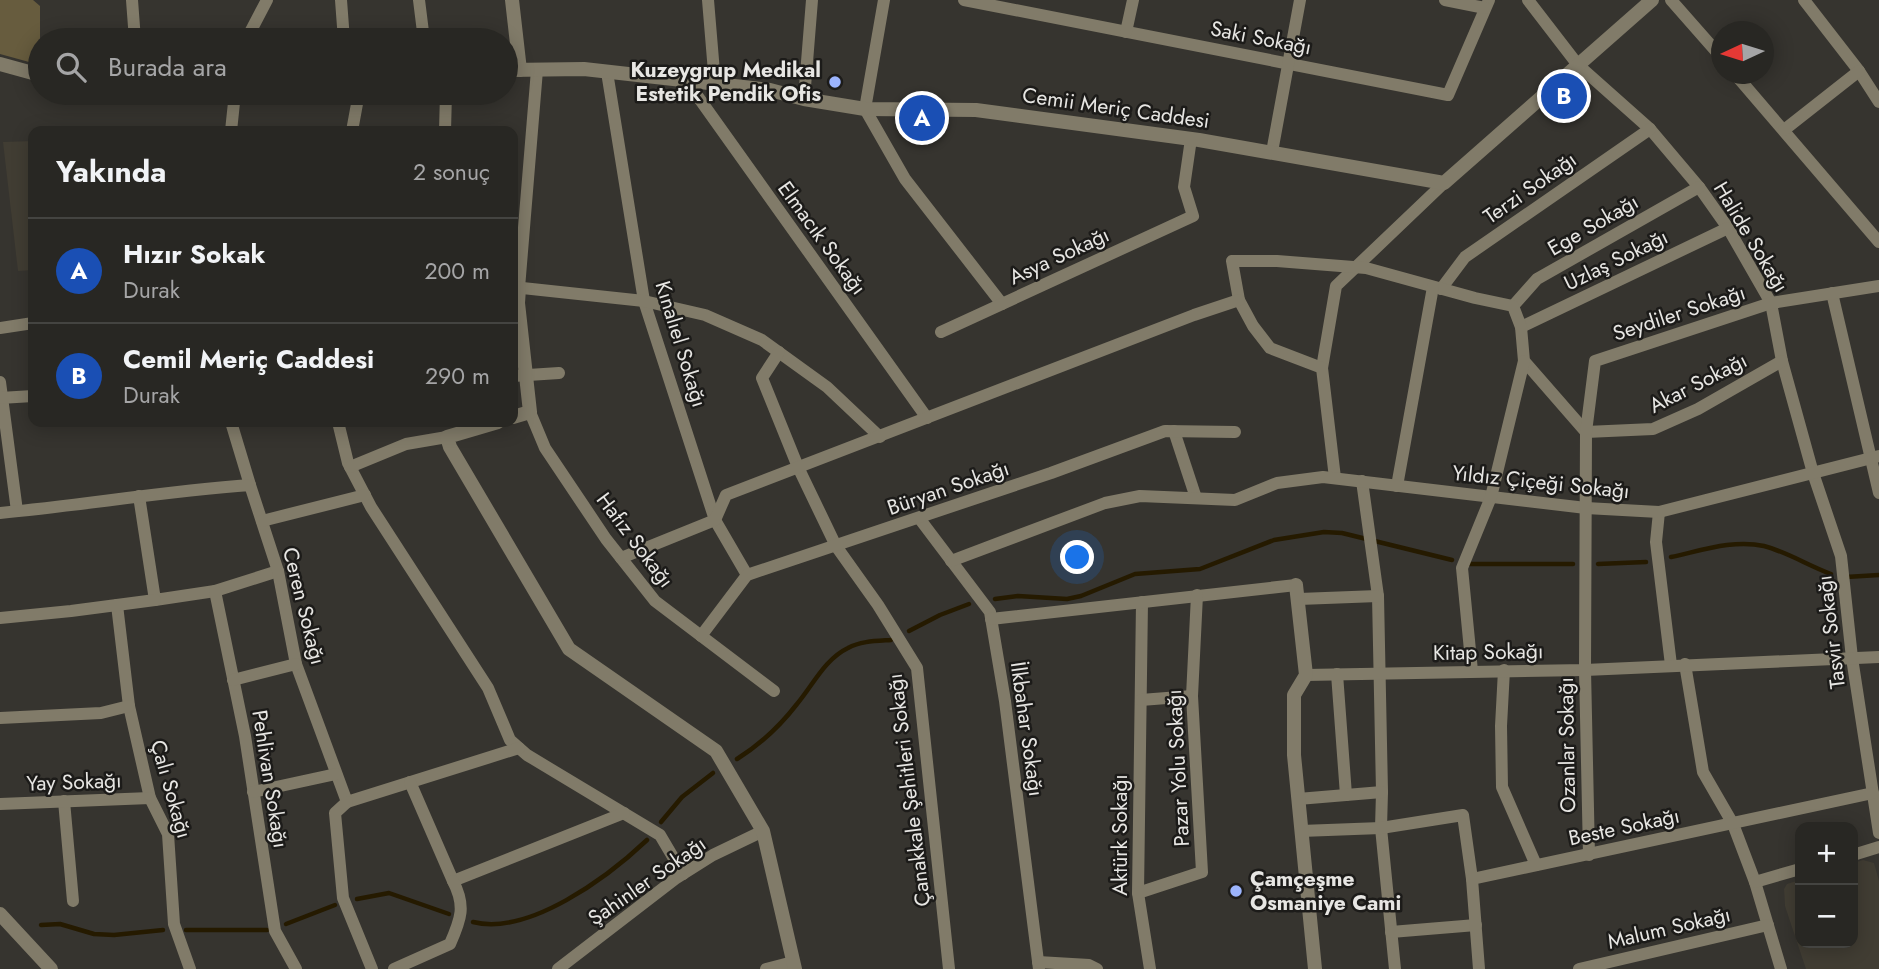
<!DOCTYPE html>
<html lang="tr">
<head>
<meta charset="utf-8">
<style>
	:root { --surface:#282723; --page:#343330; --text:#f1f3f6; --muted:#a5a5a6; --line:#444441; --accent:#9cb4fd }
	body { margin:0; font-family:Jost,sans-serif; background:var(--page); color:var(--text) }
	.controls { position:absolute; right:21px; bottom:21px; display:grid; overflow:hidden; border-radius:14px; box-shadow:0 4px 18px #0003 }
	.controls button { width:63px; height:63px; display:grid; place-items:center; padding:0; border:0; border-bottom:2px solid var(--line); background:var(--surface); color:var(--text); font:35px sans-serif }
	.compass { position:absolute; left:1711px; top:21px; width:63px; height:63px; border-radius:50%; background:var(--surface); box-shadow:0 4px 18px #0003; rotate:266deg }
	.you { position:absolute; left:1078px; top:558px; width:24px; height:24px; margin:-18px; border:5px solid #fff; border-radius:50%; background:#1a73e8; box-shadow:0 0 0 10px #1a73e833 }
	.badge { display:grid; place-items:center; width:46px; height:46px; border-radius:50%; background:var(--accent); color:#fff; font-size:23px; font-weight:700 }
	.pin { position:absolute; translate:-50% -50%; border:4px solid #fff; box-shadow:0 2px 7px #0006 }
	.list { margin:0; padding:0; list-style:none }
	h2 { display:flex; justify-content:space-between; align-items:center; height:91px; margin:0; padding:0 28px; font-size:30px }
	h2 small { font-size:23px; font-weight:400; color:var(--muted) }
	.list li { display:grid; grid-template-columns:46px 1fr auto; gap:21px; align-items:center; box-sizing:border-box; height:105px; padding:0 28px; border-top:2px solid var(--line) }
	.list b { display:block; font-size:26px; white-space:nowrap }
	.list p { margin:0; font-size:23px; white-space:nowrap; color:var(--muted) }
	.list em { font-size:23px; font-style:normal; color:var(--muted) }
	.icon { flex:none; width:38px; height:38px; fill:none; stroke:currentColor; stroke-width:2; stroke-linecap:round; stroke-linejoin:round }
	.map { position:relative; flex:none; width:1879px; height:969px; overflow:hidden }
	.search { position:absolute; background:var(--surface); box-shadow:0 4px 18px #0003; left:28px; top:28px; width:490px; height:77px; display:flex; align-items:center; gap:18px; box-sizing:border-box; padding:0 24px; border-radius:38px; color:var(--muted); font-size:26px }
	.panel { position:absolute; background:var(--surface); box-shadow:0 4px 18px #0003; left:28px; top:126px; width:490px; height:301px; border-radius:14px }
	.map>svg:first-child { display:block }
	.built { fill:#413d33 }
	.green { fill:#675c3e }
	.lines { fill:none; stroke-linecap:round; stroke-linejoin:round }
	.stream { stroke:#251a00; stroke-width:4.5 }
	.minor { stroke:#817b69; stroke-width:12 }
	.tertiary { stroke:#817b69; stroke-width:14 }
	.poi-dot { fill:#9cb4fd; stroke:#1c1b19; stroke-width:2.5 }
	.labels { text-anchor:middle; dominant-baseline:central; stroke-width:5; stroke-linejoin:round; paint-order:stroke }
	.street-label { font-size:21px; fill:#e7e6e3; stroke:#1c1b19 }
	.poi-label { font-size:21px; font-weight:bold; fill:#e7e6e3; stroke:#1c1b19; text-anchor:end }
</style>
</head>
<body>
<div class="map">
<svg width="1879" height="969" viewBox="0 0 1879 969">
	<rect width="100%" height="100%" fill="#36342f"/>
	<g class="built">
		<polygon points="33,141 33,270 18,271 3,142"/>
		<polygon points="1863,860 1874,863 1879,881 1879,969 1806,969 1785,906 1784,889 1787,884 1800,880 1800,943 1853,943 1853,863"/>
	</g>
	<polygon class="green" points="0,0 33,0 40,6 40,65 0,54"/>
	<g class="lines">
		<g class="stream">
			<path d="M 1671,557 C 1700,551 1733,539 1764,546 C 1787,552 1809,566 1831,574"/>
			<polyline points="1470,564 1573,564"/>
			<polyline points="1598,564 1646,562"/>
			<polyline points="1846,577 1879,575"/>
			<polyline points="995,599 1018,596 1067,599 1081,596 1135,574 1200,569 1274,540 1324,532 1342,533 1452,560"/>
			<polyline points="909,631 940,615 969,604"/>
			<path d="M 737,759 C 761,744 780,726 797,704 C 813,685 825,659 848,648 C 861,641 876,641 891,640"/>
			<polyline points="661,822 682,797 713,773"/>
			<polyline points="357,899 389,893 449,914"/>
			<path d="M 473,922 C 529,936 608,877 647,840"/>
			<polyline points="286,924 335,905"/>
			<polyline points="41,925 60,924 94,934 114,935 163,930"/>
			<polyline points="186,930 267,930"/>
		</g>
		<g class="minor">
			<polyline points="132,0 135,40"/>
			<polyline points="341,0 344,40"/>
			<polyline points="419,0 424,40"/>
			<polyline points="708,0 715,84"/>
			<polyline points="884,0 865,109 905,179 1002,304"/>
			<polyline points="964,0 1448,95 1489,0"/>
			<polyline points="1445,0 1485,8"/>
			<polyline points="1528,0 1578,65 1650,129 1699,187 1728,228 1771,303 1782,361 1813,473 1841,556 1852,658 1879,833"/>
			<polyline points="1671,0 1722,58"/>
			<polyline points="1804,0 1859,71 1879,102"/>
			<polyline points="1126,32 1133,0"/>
			<polyline points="246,40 267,0"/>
			<polyline points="607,72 644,301 715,520 747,575"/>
			<polyline points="1735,74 1879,242"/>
			<polyline points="686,80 927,418"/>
			<polyline points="804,99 812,0"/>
			<polyline points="1784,130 1859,71"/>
			<polyline points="231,131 235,93"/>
			<polyline points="352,131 359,93"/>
			<polyline points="445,131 446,93"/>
			<polyline points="1272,152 1300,0"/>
			<polyline points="513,287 644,301 705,315 762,340 827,387 880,437"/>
			<polyline points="519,288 537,70"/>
			<polyline points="1441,289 1465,257 1650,129"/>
			<polyline points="1832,293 1879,493"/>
			<polyline points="1513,306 1537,279 1699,187"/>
			<polyline points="1521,327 1728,228"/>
			<polyline points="0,328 33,323"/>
			<polyline points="941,332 1193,216 1184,187 1191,139"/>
			<polyline points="779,352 762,378 798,467 836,546 878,605 917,668 949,969"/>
			<polyline points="1322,368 1336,286 1444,183"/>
			<polyline points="513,376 559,373"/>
			<polyline points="0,382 17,511"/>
			<polyline points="0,398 33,396"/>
			<polyline points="530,412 545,448 606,539 655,601 774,691"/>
			<polyline points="231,422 250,485"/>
			<polyline points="338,422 348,463 371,507 488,688 510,740 527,755 660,835 683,874"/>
			<polyline points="1174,431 1196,498"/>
			<polyline points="1586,432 1653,429 1698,409 1782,361"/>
			<polyline points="350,467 406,444 447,437"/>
			<polyline points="1335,478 1322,368 1270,348 1253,326 1239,300 1232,261 1277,261 1366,268 1475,298 1513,306 1521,327 1524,361 1586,432"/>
			<polyline points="1362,481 1378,596 1382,792 1381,828 1395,969"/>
			<polyline points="1397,486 1433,287"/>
			<polyline points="139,496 155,600 215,591 278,571"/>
			<polyline points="1659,512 1656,542 1671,665"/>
			<path d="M 0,513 C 84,505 166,491 250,485 L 278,571 L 296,664 L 347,802 L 519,748"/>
			<polyline points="919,518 990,612 1005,701 1039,969"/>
			<polyline points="262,521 365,495"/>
			<polyline points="621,558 715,520 726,495 1194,315 1239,300"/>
			<polyline points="951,561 1105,503 1140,496 1235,500 1277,483 1323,477 1586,508 1659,512 1879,456"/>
			<polyline points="215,591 245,736 275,931 296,969"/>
			<polyline points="1299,599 1378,596"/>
			<polyline points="1142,602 1138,893 1150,969"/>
			<polyline points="117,605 129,706 150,798 168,834 174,924 190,969"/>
			<polyline points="0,618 71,611 155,600"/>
			<polyline points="991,619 1296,585"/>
			<polyline points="701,636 747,575 1051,473 1165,431 1235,432"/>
			<polyline points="1685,664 1703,772 1733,824 1755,882 1781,969"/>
			<polyline points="1504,670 1501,726 1502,787 1536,865"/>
			<polyline points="1472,671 1462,568 1491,497 1524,361"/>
			<polyline points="1337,674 1346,795"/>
			<polyline points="1306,675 1585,670 1879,657"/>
			<polyline points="233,680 296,664"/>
			<polyline points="1141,700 1192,696"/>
			<polyline points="0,718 101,713 129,706"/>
			<polyline points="410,782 453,881 624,813"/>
			<polyline points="253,792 336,774"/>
			<polyline points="1298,799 1382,792"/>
			<polyline points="64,801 73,901"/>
			<polyline points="347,802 335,813 343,898 372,969"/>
			<polyline points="0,804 150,798"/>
			<polyline points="1301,831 1381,828 1463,815 1472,879"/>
			<polyline points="1589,855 1585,670 1586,432 1595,361 1771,303 1879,286"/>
			<polyline points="1853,855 1879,847"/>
			<polyline points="1755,882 1800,869"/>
			<polyline points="1138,893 1202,872 1192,696 1197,595"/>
			<polyline points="1391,932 1476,925"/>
			<polyline points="1038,962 1089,965 1097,969"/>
			<path d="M 394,969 L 450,944 C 461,919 466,906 453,881"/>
			<polyline points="558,969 675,879 713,855 763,831"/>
			<polyline points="766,969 793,962"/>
			<polyline points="1479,969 1472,879 1873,793"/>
			<polyline points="1579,969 1768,925"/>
		</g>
		<g class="tertiary">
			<polyline points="512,0 520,70"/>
			<polyline points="0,64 40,75"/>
			<polyline points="506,70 584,69 770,90 804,99 865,109 976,110 1199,140 1444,183 1652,0"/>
			<polyline points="513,417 530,412 518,303 519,288"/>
			<polyline points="498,422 447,437 450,447 569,649 716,751 763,831 795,969"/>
			<polyline points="1296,585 1306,675 1294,695 1294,755 1315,969"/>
			<polyline points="0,914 51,969"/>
		</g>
	</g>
	<g class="poi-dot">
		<circle cx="835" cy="82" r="7"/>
		<circle cx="1236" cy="891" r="7"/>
	</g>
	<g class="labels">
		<g class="street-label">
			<text transform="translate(1261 38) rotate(11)">Saki Sokağı</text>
			<text transform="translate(1116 108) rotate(8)">Cemii Meriç Caddesi</text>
			<text transform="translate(1530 188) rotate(-35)">Terzi Sokağı</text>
			<text transform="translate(1593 225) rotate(-30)">Ege Sokağı</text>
			<text transform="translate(1751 237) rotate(59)">Halide Sokağı</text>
			<text transform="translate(822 238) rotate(54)">Elmacık Sokağı</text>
			<text transform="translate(1059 256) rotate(-25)">Asya Sokağı</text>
			<text transform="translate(1616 260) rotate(-26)">Uzlaş Sokağı</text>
			<text transform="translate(1679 313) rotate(-18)">Seydiler Sokağı</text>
			<text transform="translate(681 344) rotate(73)">Kınalıel Sokağı</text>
			<text transform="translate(1698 383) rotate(-27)">Akar Sokağı</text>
			<text transform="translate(1541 482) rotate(6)">Yıldız Çiçeği Sokağı</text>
			<text transform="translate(948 488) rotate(-19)">Büryan Sokağı</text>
			<text transform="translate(635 540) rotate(53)">Hafız Sokağı</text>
			<text transform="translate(304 606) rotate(76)">Ceren Sokağı</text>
			<text transform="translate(1831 632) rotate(-97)">Tasvir Sokağı</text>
			<text transform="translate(1488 652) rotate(-1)">Kitap Sokağı</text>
			<text transform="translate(1027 729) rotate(82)">İlkbahar Sokağı</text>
			<text transform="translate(1567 745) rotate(-91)">Ozanlar Sokağı</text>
			<text transform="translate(1178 768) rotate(-93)">Pazar Yolu Sokağı</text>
			<text transform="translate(270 779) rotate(81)">Pehlivan Sokağı</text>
			<text transform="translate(74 782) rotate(-2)">Yay Sokağı</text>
			<text transform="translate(171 789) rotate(74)">Çalı Sokağı</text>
			<text transform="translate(909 790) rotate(-97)">Çanakkale Şehitleri Sokağı</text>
			<text transform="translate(1624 827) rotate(-12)">Beste Sokağı</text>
			<text transform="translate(1120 835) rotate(-90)">Aktürk Sokağı</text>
			<text transform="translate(647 881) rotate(-35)">Şahinler Sokağı</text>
			<text transform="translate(1669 928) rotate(-13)">Malum Sokağı</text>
		</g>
		<g class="poi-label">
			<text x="821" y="70">Kuzeygrup Medikal<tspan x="821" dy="24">Estetik Pendik Ofis</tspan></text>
			<text x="1250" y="879" text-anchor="start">Çamçeşme<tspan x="1250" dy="24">Osmaniye Cami</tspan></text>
		</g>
	</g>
</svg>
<div class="controls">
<button>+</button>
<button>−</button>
</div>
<svg class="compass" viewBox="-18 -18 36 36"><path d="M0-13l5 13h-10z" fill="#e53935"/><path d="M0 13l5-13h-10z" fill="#a5a5a6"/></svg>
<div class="you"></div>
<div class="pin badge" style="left:922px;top:118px;background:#1a4fb4">A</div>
<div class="pin badge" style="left:1564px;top:96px;background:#1a4fb4">B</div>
<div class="search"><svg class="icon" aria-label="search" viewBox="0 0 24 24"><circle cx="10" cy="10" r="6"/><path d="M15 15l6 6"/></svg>Burada ara</div>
<section class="panel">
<h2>Yakında<small>2 sonuç</small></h2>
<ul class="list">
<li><span class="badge" style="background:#1a4fb4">A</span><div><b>Hızır Sokak</b><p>Durak</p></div><em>200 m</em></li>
<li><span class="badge" style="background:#1a4fb4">B</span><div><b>Cemil Meriç Caddesi</b><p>Durak</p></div><em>290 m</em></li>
</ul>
</section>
</div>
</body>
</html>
